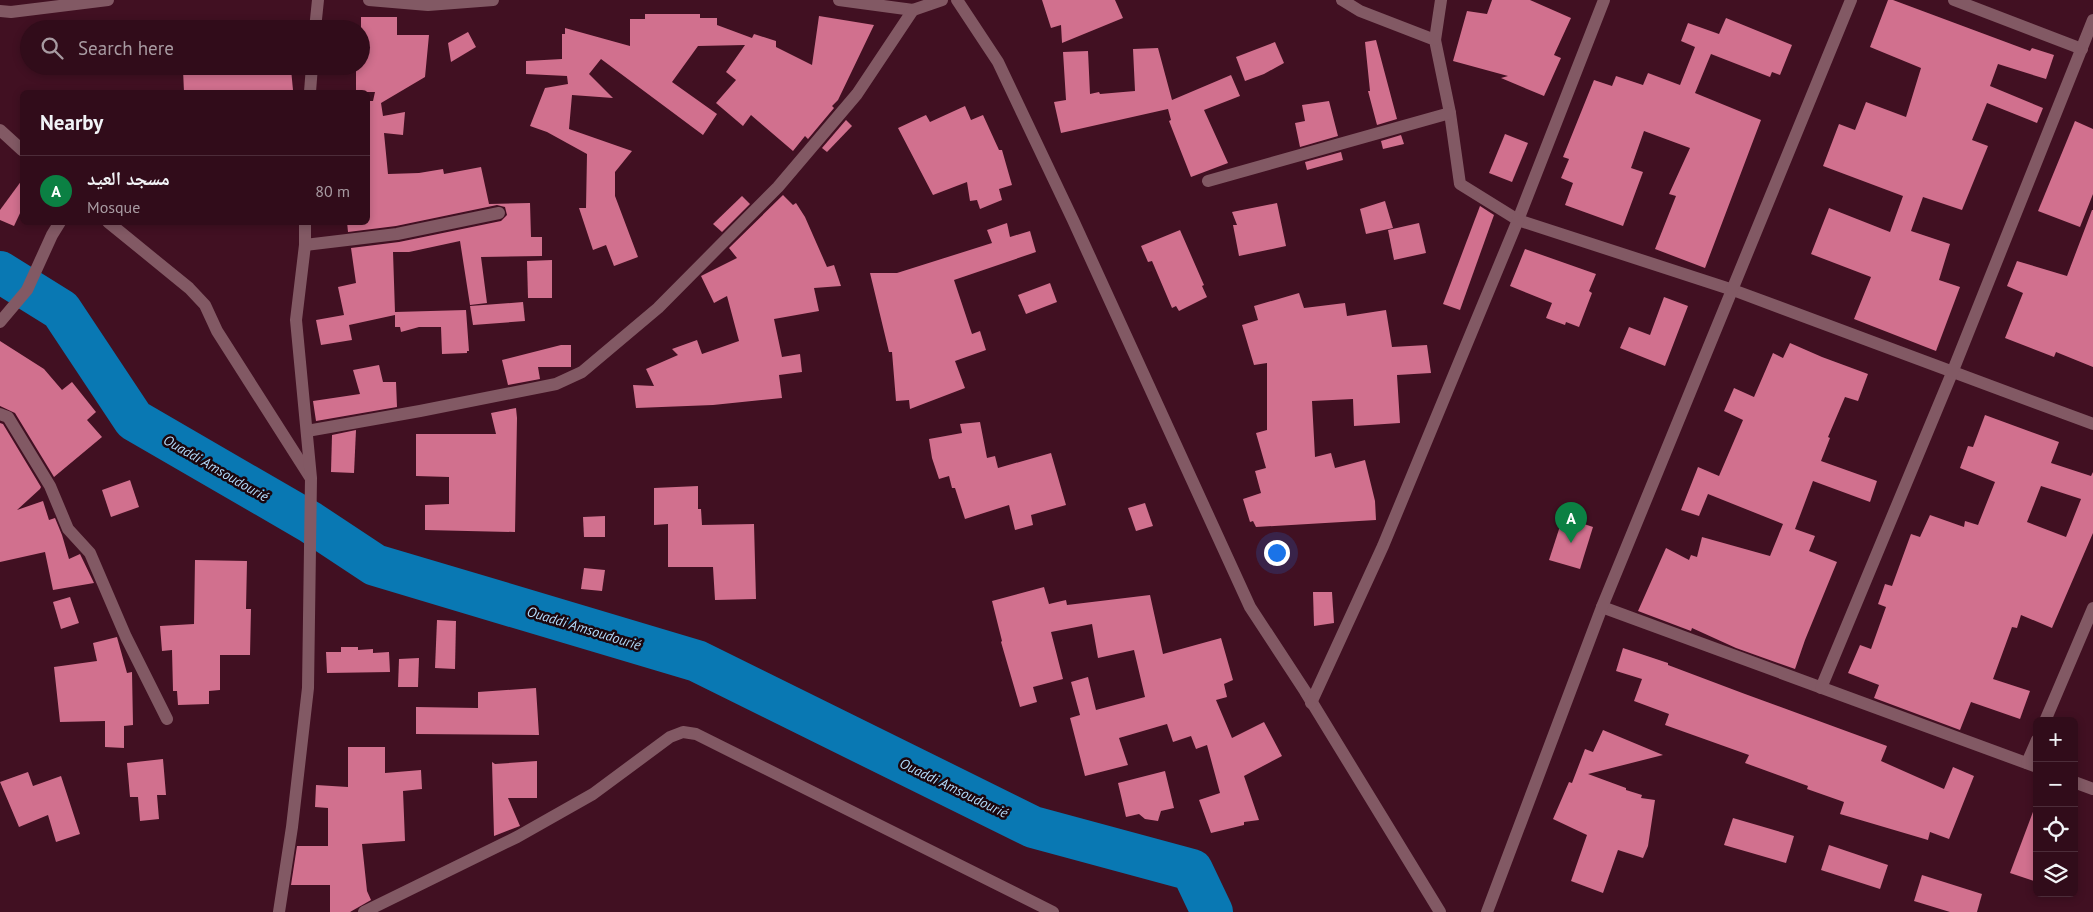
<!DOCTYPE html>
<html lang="en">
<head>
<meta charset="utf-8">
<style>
	:root { --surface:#310c1a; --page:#391523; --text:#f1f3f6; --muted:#a89ba2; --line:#4c2c39; --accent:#0b8043 }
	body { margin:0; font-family:"PT Sans","Noto Naskh Arabic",sans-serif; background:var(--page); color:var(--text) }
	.controls { position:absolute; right:15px; bottom:15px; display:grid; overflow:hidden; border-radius:8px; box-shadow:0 2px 8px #0003 }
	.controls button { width:45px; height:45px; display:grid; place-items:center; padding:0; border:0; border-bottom:1px solid var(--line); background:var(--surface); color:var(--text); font:25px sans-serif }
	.you { position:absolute; left:1276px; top:552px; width:18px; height:18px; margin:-12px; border:4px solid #fff; border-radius:50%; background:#1a73e8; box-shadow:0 0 0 8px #1a73e833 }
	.badge { display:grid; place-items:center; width:32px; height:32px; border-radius:50%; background:var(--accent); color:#fff; font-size:16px; font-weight:700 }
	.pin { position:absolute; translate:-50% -41px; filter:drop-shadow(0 1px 2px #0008) }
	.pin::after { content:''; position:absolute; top:26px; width:18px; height:15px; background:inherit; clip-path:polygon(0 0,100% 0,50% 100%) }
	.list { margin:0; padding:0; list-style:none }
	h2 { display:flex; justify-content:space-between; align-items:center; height:65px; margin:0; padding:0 20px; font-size:21px }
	h2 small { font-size:16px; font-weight:400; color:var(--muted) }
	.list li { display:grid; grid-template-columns:32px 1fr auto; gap:15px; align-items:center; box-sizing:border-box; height:70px; padding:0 20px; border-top:1px solid var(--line) }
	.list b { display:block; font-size:19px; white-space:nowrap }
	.list p { margin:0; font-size:16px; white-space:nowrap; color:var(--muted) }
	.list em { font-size:16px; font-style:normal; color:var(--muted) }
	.icon { flex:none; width:28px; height:28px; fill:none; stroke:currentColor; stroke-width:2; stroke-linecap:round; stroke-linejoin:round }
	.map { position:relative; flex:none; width:2093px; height:912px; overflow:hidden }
	.search { position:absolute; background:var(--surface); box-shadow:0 2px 8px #0003; left:20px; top:20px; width:350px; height:55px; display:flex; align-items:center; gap:12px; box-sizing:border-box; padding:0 18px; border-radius:28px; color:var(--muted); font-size:19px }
	.panel { position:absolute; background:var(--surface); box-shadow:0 2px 8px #0003; left:20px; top:90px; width:350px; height:135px; border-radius:8px }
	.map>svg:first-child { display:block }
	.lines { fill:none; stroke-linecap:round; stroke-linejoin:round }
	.river { stroke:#0978b3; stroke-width:42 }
	.building { fill:#d1708e; fill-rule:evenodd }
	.minor { stroke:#825964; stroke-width:12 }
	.labels { text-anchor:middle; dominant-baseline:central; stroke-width:5; stroke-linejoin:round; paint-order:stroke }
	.water-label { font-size:14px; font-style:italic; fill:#b3dcfc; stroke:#1b060d }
</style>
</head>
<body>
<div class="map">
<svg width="2093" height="912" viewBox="0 0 2093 912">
	<rect width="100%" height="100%" fill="#411022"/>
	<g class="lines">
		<polyline class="river" points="0,272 61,310 134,420 310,522 375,565 697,661 1033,827 1192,870 1212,912"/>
	</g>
	<g class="building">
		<polygon points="1042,0 1115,0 1123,18 1062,43 1061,25 1051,28"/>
		<polygon points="1492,0 1530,0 1571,18 1554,55 1561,58 1544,96 1501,78 1508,76 1453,61 1467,11 1487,14"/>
		<polygon points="1888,0 1893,0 2030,51 2032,48 2054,55 2046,79 1998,64 1990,86 2043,108 2037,123 1987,103 1972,140 1988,146 1962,210 1923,197 1911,231 1950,244 1939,280 1960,287 1936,351 1854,319 1871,277 1811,254 1829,208 1890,232 1903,196 1823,166 1839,124 1855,130 1866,102 1906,117 1921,68 1870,47"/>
		<polygon points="645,14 700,14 700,18 717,18 717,25 752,38 754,34 776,41 776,47 812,65 819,16 874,25 838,100 832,106 834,108 808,139 805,136 793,151 751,115 743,126 716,103 736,80 726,72 745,45 698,46 672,82 717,114 703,135 601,59 589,74 613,98 572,95 569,129 632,151 615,172 615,196 638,257 614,266 606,245 593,250 579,208 586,208 587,154 547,132 530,126 545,88 568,84 567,76 526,74 526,61 562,59 562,34 565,34 565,28 630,46 630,19 645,19"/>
		<polygon points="361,17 397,17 397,35 429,35 425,77 381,103 383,116 405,112 403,135 384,133 388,174 419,173 443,169 444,174 481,167 489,204 530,203 531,237 542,237 542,256 481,257 487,303 470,305 460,241 409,252 393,252 395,312 466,310 469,351 467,351 467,353 442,354 441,327 419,327 401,332 400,327 395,327 395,315 349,325 352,340 321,345 316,320 344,315 338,287 356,283 351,248 399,242 501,221 507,215 505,207 497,205 396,226 348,232 347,222 368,222 368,101 373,101 375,92 356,92 356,66 361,66"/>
		<polygon points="1726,18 1792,45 1780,75 1772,72 1770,77 1711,54 1695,93 1761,120 1705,268 1655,249 1676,196 1669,194 1690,148 1644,131 1631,168 1643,172 1623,226 1565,205 1573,183 1561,178 1569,159 1563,157 1594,80 1612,86 1616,76 1643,85 1648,73 1680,85 1695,47 1681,41 1688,23 1719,34"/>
		<polygon points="468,32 476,47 451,62 448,43"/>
		<polygon points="1376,40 1397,119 1377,125 1368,91 1370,91 1365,42"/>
		<polygon points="1275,42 1284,63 1264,74 1245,81 1236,57"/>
		<polygon points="1158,48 1172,100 1231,75 1240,96 1204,110 1228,163 1191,177 1169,121 1171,120 1168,109 1061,133 1054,102 1066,100 1063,52 1088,51 1090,94 1099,92 1100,94 1135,91 1133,49"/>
		<polygon points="240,68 241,70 291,69 293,90 267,92 184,92 183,70"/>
		<polygon points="1329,101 1338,136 1300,147 1295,123 1305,121 1302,105"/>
		<polygon points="965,106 971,120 983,115 999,150 1002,150 1012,185 999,189 1002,200 980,209 977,200 970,201 967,182 933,195 898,128 926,115 930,122"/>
		<polygon points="846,120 852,126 827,152 822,148"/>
		<polygon points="2075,121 2093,129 2093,194 2080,227 2038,211"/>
		<polygon points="1505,134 1528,143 1512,182 1489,173"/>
		<polygon points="1401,135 1404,144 1383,149 1381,141"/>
		<polygon points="1341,152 1343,160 1307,170 1305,162"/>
		<polygon points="22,180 22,209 14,226 0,220 0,210"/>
		<polygon points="783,195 793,205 796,203 805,217 827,267 834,265 841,286 814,288 819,311 774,319 782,357 800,354 802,372 779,375 782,398 713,405 636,408 633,385 654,386 646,369 678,355 672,349 697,340 702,354 739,341 727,296 714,303 701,276 737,258 729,248"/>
		<polygon points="742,196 750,204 722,232 713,224"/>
		<polygon points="1385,201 1393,228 1366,234 1360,209"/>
		<polygon points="1277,203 1286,246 1239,256 1233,225 1237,225 1232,212"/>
		<polygon points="1480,206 1494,215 1460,310 1443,304"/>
		<polygon points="2092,210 2093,210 2093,367 2056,352 2054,357 2005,338 2023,293 2007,286 2017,261 2067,276"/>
		<polygon points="1007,223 1010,237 1030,231 1036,252 954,280 972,334 980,331 986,350 955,361 965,388 910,409 909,400 896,401 892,352 889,352 870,273 897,273 992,243 987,230"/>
		<polygon points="1419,223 1426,253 1394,260 1388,230"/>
		<polygon points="1180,230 1204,285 1202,286 1207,297 1179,311 1176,306 1172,308 1152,261 1148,262 1141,246"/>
		<polygon points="1525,249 1596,274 1589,291 1592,293 1579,327 1566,322 1565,325 1546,318 1552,303 1510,286"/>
		<polygon points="552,260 552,298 528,298 527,261"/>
		<polygon points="1050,283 1057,302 1026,314 1018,295"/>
		<polygon points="1299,293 1304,308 1345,303 1347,316 1386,310 1392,347 1427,345 1431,373 1397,375 1400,423 1354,426 1353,399 1312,401 1315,457 1331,453 1335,468 1365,460 1375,501 1376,520 1256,527 1253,521 1250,522 1243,499 1261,493 1255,471 1266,468 1256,433 1267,430 1267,363 1254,365 1242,325 1258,320 1254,306"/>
		<polygon points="1664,297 1688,306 1665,366 1620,348 1629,327 1650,335"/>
		<polygon points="523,302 525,321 473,325 470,306"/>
		<polygon points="0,341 44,369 62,390 72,382 96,412 87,420 102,437 54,477 15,413 0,406"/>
		<polygon points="1790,343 1822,357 1868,374 1858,401 1845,397 1828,437 1830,438 1821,461 1877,481 1870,502 1813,481 1795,529 1815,536 1809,551 1837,562 1805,640 1795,669 1736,648 1692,628 1691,631 1638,611 1666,548 1689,560 1691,555 1697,557 1702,537 1770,556 1783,524 1708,494 1699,516 1681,510 1698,467 1719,476 1743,420 1724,411 1734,388 1754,397 1773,353 1783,358"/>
		<polygon points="561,345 571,345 571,367 538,367 540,379 508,385 502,360"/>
		<polygon points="379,365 383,382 396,382 397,407 316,421 313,401 360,394 353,370"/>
		<polygon points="516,408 517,418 515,532 425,530 425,505 449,504 449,477 416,476 416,434 496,434 491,413"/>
		<path d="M 1985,415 L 2059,442 L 2051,463 L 2091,476 L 2093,472 L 2093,533 L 2052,628 L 2021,615 L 2017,628 L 2012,627 L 1993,679 L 2030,691 L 2020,719 L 1971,702 L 1960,730 L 1874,698 L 1879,685 L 1848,673 L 1860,645 L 1871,649 L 1886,607 L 1878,604 L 1885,584 L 1892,586 L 1911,534 L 1920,537 L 1930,515 L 1964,527 L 1965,521 L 1978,525 L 1995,482 L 1960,468 L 1968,446 L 1973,447 ZM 2041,486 L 2081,499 L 2066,537 L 2027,522 Z"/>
		<polygon points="980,422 987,458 995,456 998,468 1051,453 1066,505 1031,515 1033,525 1015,530 1009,505 965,519 955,488 952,488 949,476 939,479 932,458 929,439 962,433 960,424"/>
		<polygon points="0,423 3,424 41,487 40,489 17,510 43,501 49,520 55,518 62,535 69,559 80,554 94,583 53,590 45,552 0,562"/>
		<polygon points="356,430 354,473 331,472 332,435"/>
		<polygon points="130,480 139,507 111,517 102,490"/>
		<polygon points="698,486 698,509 701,509 702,525 754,524 756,599 715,600 713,567 668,567 668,524 654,525 654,488"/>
		<polygon points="1145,503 1153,526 1136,531 1128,508"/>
		<polygon points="605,516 605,537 584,537 583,517"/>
		<polygon points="1563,517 1593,527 1580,569 1549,560"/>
		<polygon points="195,560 247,561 246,609 251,609 250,655 220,655 220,690 209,691 209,704 178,705 177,691 173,691 172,650 162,651 160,626 194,624"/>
		<polygon points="584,568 605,570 602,591 581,589"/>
		<polygon points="1044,587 1049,604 1066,600 1067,605 1150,595 1163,654 1221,638 1233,680 1224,684 1227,697 1216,700 1232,738 1264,722 1282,756 1244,776 1259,820 1244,822 1244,825 1211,833 1199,800 1220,793 1207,745 1196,749 1191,736 1173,742 1167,724 1119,738 1128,765 1085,776 1070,718 1080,715 1071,682 1088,677 1096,710 1145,697 1134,650 1098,658 1092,624 1051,632 1063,679 1033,687 1037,702 1020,707 1001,642 1002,641 992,601"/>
		<polygon points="1313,592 1332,592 1334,623 1314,626"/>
		<polygon points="70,597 79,623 61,629 53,602"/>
		<polygon points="437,620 456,621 455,669 435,668"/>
		<polygon points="117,637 127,673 132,672 133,725 124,726 124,748 105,747 105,721 60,722 54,667 97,661 93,643"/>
		<polygon points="341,647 358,647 358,650 373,649 373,653 389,652 390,672 327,673 326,652 341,652"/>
		<polygon points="1623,648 1668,663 1668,665 1745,694 1887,746 1881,761 1944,789 1953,767 1974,776 1949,839 1930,832 1928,840 1840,814 1844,802 1807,789 1808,786 1745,763 1749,755 1665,725 1669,714 1634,701 1642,679 1616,671"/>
		<polygon points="419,658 418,687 398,687 399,659"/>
		<polygon points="536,688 539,735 416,734 416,707 478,708 478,692"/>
		<polygon points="1603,730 1663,755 1588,774 1626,788 1626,790 1642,795 1641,798 1655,800 1648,846 1643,858 1618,850 1603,893 1571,881 1587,835 1553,819 1569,782 1572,783 1585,749 1593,752"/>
		<polygon points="348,747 385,747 385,773 421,770 422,789 403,791 405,841 362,844 367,891 371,900 350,912 330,912 330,885 291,885 297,846 328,846 328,808 315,807 316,785 348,787"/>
		<polygon points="163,759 166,795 157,795 159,819 140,821 138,797 130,797 127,763"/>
		<polygon points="537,761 537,798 508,798 520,826 494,836 492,762 495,764"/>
		<polygon points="1165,771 1174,808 1161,811 1158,821 1145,819 1139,814 1126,817 1118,783"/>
		<polygon points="28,772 33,786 61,776 80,834 56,842 48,815 19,827 0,782"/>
		<polygon points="2036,804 2037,804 2037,882 2010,873"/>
		<polygon points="1733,818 1794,836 1786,863 1724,845"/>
		<polygon points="1829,845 1888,865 1880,889 1821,870"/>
		<polygon points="1922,875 1982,894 1977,912 1950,912 1914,901"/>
	</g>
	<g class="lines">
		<g class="minor">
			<polyline points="369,0 428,5 493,0"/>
			<polyline points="839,0 913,10 942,0"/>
			<polyline points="957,0 998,62 1073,220 1250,607 1305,691 1440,912"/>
			<polyline points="1342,0 1360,11 1435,40 1450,113 1460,184 1518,220 1733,290 2093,424"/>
			<polyline points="1954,0 2082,49"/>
			<polyline points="0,11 11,12 108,0"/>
			<polyline points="315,29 318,0"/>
			<polyline points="1435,40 1441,0"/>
			<polyline points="310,92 312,66"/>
			<polyline points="0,130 22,150"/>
			<polyline points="1208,181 1450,113"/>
			<polyline points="108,222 189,288 205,305 217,331 310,477"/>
			<polyline points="305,245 397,234 499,213"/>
			<polyline points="0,322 27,290 52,235 60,222"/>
			<polyline points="0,414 8,417 50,486 68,529 90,553 126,637 167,719"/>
			<polyline points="307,431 420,411 556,384 582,372 658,308 778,187 857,94 913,10"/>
			<polyline points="1602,607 2037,767"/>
			<polyline points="1821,688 1952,373 2093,20"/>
			<polyline points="1311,703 1383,546 1518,220 1604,0"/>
			<polyline points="2045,721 2093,608"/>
			<polyline points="2027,763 2037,740"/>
			<polyline points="2074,782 2093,789"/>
			<polyline points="279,912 292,827 308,688 311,478 296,320 305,245 305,222"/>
			<polyline points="364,912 517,837 593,794 670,737 683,732 696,734 1053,912"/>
			<polyline points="1487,912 1602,607 1851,0"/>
		</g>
	</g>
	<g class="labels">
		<g class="water-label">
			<text transform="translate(216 468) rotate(30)">Ouaddi Amsoudourié</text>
			<text transform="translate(584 628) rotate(17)">Ouaddi Amsoudourié</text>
			<text transform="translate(954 788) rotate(26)">Ouaddi Amsoudourié</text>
		</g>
	</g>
</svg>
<div class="controls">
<button>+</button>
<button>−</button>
<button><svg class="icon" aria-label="locate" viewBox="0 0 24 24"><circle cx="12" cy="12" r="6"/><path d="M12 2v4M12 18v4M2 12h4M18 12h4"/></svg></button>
<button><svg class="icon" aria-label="layers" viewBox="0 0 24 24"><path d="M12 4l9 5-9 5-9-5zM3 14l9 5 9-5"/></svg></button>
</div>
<div class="you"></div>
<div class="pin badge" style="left:1571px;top:543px">A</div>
<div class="search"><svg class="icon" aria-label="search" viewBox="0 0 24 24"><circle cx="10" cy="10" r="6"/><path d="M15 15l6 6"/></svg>Search here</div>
<section class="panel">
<h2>Nearby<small></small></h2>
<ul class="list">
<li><span class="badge">A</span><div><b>مسجد العيد</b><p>Mosque</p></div><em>80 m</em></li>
</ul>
</section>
</div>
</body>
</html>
